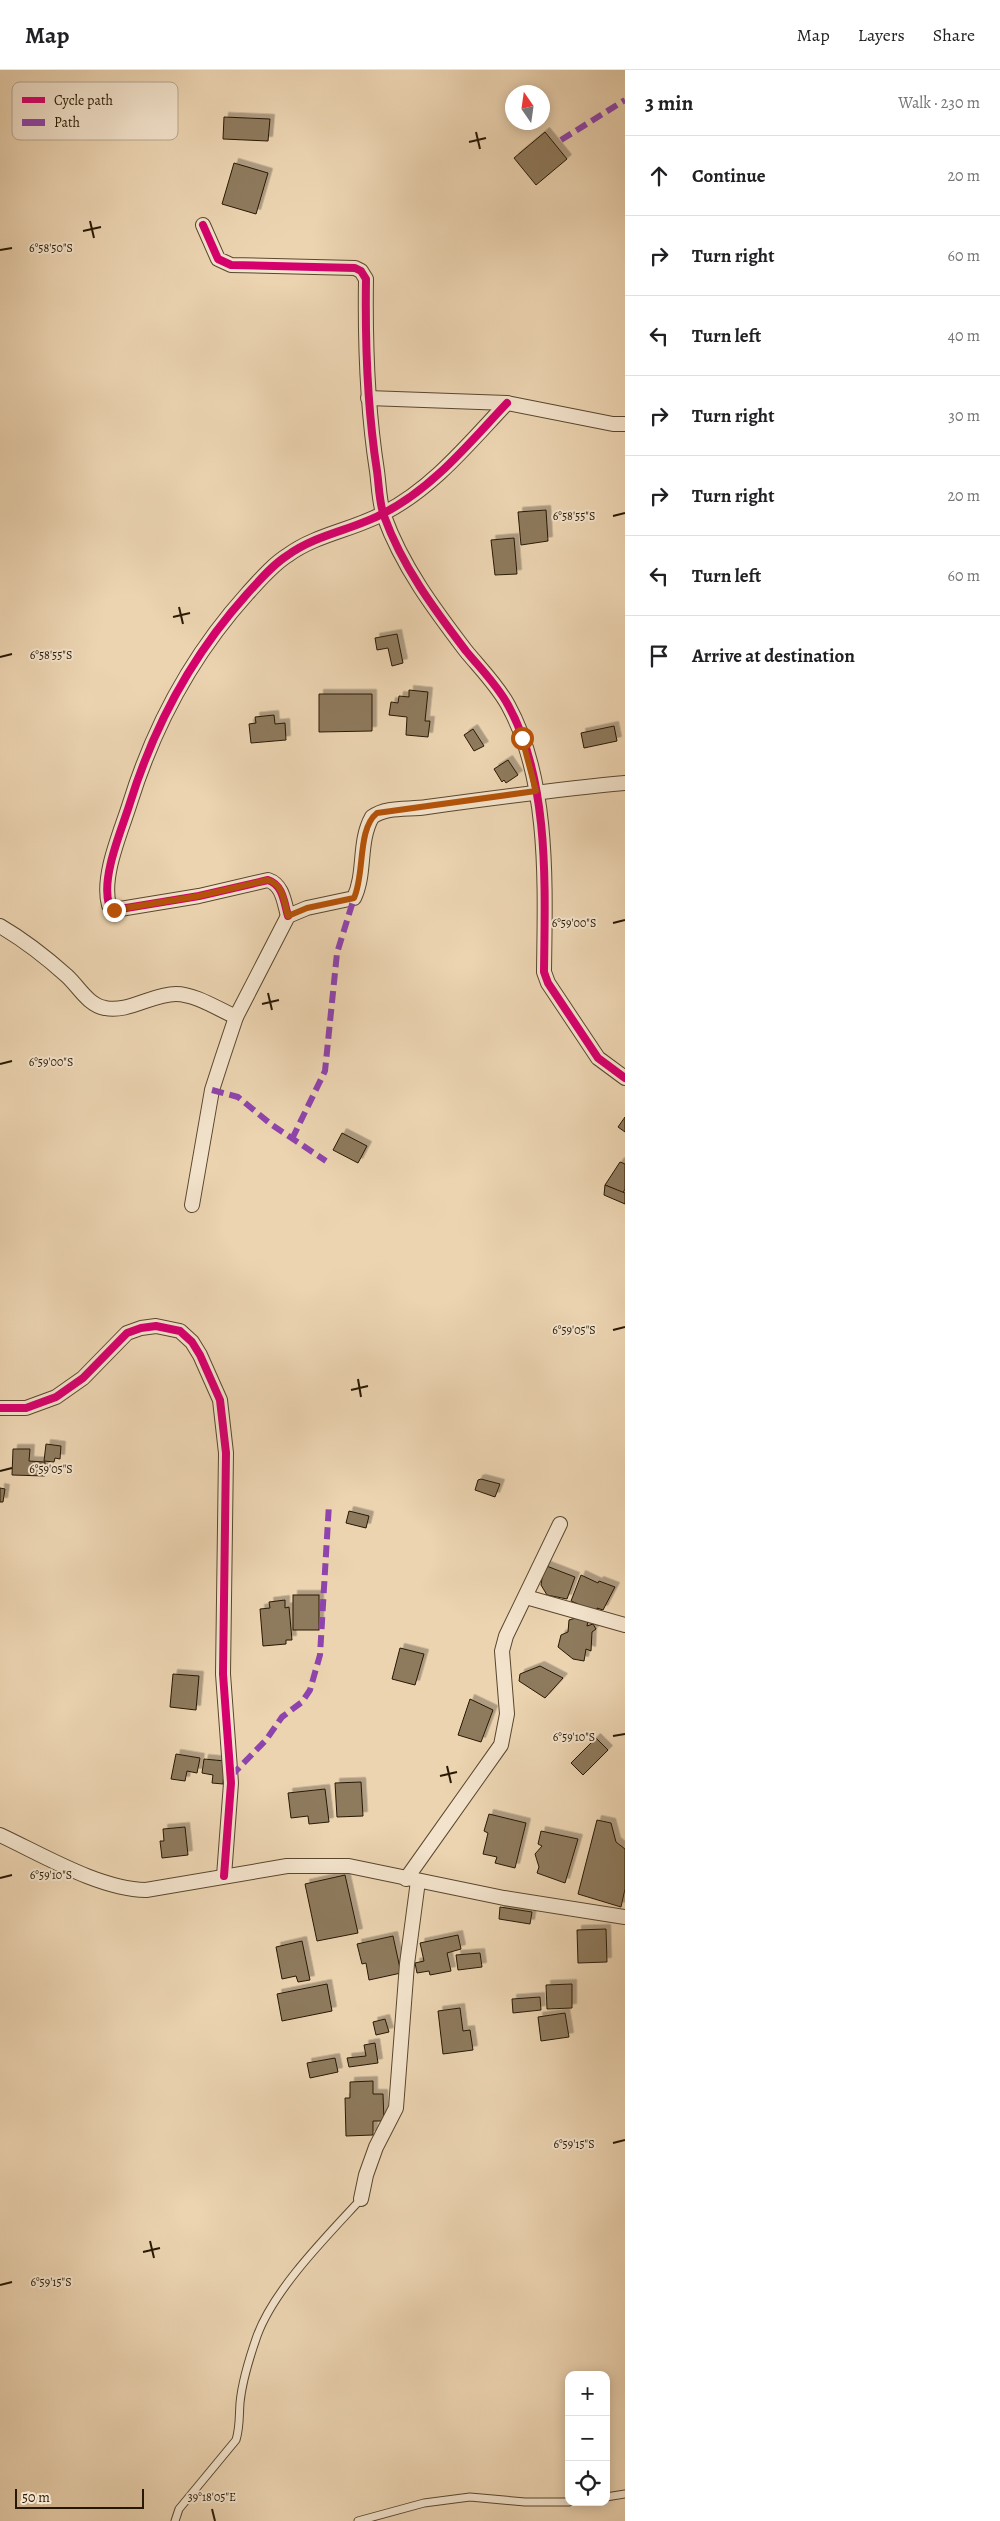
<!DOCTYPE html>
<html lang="en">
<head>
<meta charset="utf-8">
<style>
	:root { --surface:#fff; --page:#f2f2f2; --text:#202124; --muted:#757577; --line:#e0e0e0 }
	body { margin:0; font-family:Alegreya,serif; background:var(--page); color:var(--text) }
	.controls { position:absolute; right:15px; bottom:15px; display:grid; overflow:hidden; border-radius:10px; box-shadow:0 2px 12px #0003 }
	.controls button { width:45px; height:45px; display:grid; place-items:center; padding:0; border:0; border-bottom:1px solid var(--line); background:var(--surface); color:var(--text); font:25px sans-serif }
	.compass { position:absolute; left:505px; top:15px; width:45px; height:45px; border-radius:50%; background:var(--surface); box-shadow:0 2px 12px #0003; rotate:347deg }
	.scale { position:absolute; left:15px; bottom:12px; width:129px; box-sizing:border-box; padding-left:5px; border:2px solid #281803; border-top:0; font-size:14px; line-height:18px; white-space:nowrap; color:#281803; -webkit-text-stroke:4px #f3e3cc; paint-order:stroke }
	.stop { position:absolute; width:15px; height:15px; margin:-11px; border:4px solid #b45309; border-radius:50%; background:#fff }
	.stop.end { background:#b45309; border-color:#fff; box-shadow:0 1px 5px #0008 }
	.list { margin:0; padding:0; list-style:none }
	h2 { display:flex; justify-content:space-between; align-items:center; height:65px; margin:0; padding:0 20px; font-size:21px }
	h2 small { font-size:16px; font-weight:400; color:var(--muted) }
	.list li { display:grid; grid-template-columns:32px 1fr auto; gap:15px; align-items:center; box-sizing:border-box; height:80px; padding:0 20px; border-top:1px solid var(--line) }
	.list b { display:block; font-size:19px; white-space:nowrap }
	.list em { font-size:16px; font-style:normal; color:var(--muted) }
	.icon { flex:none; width:28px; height:28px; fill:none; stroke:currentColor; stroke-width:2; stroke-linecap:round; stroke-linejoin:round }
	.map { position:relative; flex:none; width:625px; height:2451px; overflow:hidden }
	header { display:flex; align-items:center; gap:30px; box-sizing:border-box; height:70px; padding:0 25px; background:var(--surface); border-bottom:1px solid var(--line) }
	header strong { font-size:24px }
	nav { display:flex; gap:28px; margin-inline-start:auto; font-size:18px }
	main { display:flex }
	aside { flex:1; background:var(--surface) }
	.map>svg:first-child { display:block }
	.building { fill:#8e7a5d; stroke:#281803; filter:url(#shadow) }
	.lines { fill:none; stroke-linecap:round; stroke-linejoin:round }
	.service-casing { stroke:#59472e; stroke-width:9 }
	.minor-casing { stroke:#59472e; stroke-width:16 }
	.service { stroke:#f3e3cc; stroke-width:7 }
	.minor { stroke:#f3e3cc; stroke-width:14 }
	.quiet { stroke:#8e44ad; stroke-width:6; stroke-dasharray:12 6; stroke-linecap:butt }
	.cycleway-casing { stroke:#f3e3cc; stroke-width:11 }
	.cycleway { stroke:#d6006c; stroke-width:8 }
	.route { stroke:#b45309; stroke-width:6 }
	.ticks { fill:none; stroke:#281803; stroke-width:2 }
	.key { fill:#f3e3cc; stroke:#b6a690; stroke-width:1 }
	.key-label { font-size:14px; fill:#281803 }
	.ticks-label { font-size:12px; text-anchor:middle; fill:#281803; stroke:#f3e3cc; stroke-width:4; stroke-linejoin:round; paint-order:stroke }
</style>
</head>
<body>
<header>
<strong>Map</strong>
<nav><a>Map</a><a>Layers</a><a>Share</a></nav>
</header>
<main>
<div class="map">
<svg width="625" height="2451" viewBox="0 0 625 2451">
	<defs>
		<filter id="shadow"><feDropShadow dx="4.5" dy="-4.5" stdDeviation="0" flood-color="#0004"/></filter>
	</defs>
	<rect width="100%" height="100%" fill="#ecd4b1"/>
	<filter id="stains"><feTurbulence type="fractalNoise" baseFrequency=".004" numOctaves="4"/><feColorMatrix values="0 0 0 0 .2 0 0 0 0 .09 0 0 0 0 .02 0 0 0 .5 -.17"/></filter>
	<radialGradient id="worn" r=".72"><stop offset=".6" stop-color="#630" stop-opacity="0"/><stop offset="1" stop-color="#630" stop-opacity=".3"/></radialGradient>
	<g class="building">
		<polygon points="224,47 270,49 268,71 223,69"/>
		<polygon points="545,62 567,89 536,115 514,88"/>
		<polygon points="234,93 268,103 256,144 222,134"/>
		<polygon points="546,440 548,471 521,475 518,442"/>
		<polygon points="514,468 517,504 495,505 491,470"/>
		<polygon points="397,564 403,593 392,596 388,578 377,580 375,568"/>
		<polygon points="409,620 428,622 425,651 430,651 428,667 406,665 407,647 389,645 391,632 398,633 399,626 409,627"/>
		<polygon points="319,624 372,624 372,661 319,662"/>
		<polygon points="274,645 275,654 285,653 286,670 251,673 249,654 256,653 255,647"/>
		<polygon points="614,656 617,671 584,678 581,663"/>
		<polygon points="473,659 484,676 474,681 464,665"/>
		<polygon points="508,690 518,705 506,713 504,710 502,712 494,699"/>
		<polygon points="625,1047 625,1062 618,1057"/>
		<polygon points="342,1063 367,1076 358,1093 333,1080"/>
		<polygon points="620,1092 625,1094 625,1119 623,1123 605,1115"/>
		<polygon points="605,1115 625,1123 625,1134 604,1125"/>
		<polygon points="46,1374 61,1376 60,1389 55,1388 54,1392 44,1391"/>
		<polygon points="13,1379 30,1379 29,1391 45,1392 45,1406 12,1405"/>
		<polygon points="481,1409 500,1414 495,1427 475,1420 478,1410"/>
		<polygon points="0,1418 5,1419 3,1432 0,1432"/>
		<polygon points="349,1441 369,1446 366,1458 346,1453"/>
		<polygon points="544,1495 575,1507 567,1529 547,1525 541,1515"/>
		<polygon points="581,1505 598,1513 599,1511 615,1517 603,1540 597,1538 596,1544 578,1539 578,1534 571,1531"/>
		<rect x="293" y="1525" width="26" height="35"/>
		<polygon points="285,1530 285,1538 289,1537 292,1570 286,1570 286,1574 263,1576 260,1539 270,1538 269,1532"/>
		<polygon points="579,1547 588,1550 587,1556 593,1554 596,1559 592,1562 591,1581 586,1579 584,1591 573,1589 558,1577 561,1565 568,1562 569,1550"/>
		<polygon points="400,1578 424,1584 415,1615 392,1609"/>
		<polygon points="540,1596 563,1608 545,1628 519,1611 520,1604"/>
		<polygon points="173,1604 199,1606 196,1640 170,1637"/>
		<polygon points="470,1629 493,1640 481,1672 458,1665"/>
		<polygon points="596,1668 608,1680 583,1705 571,1693"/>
		<polygon points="176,1684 200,1688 197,1703 187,1701 185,1711 171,1709"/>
		<polygon points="204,1689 225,1691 223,1714 212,1713 213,1705 202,1703"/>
		<polygon points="361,1712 363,1746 337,1747 335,1713"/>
		<polygon points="325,1719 329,1752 309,1754 308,1746 291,1748 288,1723"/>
		<polygon points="489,1744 526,1753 515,1798 495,1793 497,1787 483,1784 488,1763 484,1761"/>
		<polygon points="597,1750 611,1753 616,1772 625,1779 625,1819 621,1837 578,1824"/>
		<polygon points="185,1757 188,1785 162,1788 160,1771 164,1771 163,1759"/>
		<polygon points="541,1761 578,1769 565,1813 537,1803 539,1797 535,1784 542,1776 538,1774"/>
		<polygon points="345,1805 358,1863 317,1871 305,1814"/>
		<polygon points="500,1837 532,1842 530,1854 499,1849"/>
		<polygon points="606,1859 607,1892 578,1893 577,1860"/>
		<polygon points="458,1865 461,1879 447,1883 451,1901 430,1905 429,1901 417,1903 415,1893 424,1891 420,1873"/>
		<polygon points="393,1866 401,1903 369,1910 366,1893 362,1894 357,1874"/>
		<polygon points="302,1871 310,1910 298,1912 296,1906 282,1909 276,1877"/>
		<polygon points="480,1883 482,1897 458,1900 456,1885"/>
		<polygon points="327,1914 332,1941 282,1951 277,1924"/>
		<polygon points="572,1914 572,1938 547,1939 546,1915"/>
		<polygon points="540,1927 541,1940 513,1943 512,1929"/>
		<polygon points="460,1938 463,1961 470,1960 473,1980 443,1984 438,1941"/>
		<polygon points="565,1943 569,1967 541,1971 538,1947"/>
		<polygon points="385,1949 389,1962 376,1965 373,1952"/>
		<polygon points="375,1973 378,1993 349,1997 347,1988 366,1986 364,1975"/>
		<polygon points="335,1988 338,2002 310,2008 307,1993"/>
		<polygon points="373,2011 373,2024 383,2024 384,2051 373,2051 373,2065 346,2066 345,2028 350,2028 350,2012"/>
	</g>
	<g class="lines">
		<defs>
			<g id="service">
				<polyline points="606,2427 625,2424"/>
				<path d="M 175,2451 L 179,2439 L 236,2370 C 240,2357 239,2346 240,2333 C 242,2311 250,2286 257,2266 C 274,2219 327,2166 361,2129"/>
				<polyline points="358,2451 424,2433 470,2427 525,2432 569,2432"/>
			</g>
			<g id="minor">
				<path d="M 203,155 L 218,189 L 231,195 L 355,198 L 361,201 L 366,209 C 365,273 367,337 377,401 C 379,415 379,432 384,446 C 402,496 434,539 466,581 C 480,598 497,615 508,635 C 550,711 545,817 544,902 L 548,913 L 598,988 L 625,1008"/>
				<polyline points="368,328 507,333 613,354 625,354"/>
				<path d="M 288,846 C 284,832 283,815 268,810 L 199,826 L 114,840 L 109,835 C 101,806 121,762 130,733 C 154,656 193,584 247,524 C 259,511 272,495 288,485 C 317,464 353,460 384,443 C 433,418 470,372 507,333"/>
				<path d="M 0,856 C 24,870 47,888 67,906 C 79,917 88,935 105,938 C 128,943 152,924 176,924 C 195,924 218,939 236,947"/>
				<path d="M 192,1135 L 212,1020 L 222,989 L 236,947 L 288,846 L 307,838 L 354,828 C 366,803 358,772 372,747 C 387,736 409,740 427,737 C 493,728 559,719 625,713"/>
				<polyline points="0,1338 26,1338 56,1327 83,1308 127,1263 141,1258 156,1256 180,1261 192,1272 200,1285 220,1330 226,1383 223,1604 231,1713 224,1806"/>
				<polyline points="526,1527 625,1555"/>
				<path d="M 0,1765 C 43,1785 99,1819 146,1820 L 287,1796 L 349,1796 L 504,1828 L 625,1847"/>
				<polyline points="406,1809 501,1675 507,1644 502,1581 506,1566 560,1454"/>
				<polyline points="361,2129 366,2105 376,2077 396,2038 407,1894 418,1811"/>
			</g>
		</defs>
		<use href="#service" class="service-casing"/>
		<use href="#minor" class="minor-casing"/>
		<use href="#service" class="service"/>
		<use href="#minor" class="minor"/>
		<g class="quiet">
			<polyline points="561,70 625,30"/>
			<polyline points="212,1020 238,1027 272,1055 326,1091"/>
			<polyline points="292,1069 325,1001 337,883 354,828"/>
			<polyline points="231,1706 266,1670 282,1647 302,1632 310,1620 320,1585 329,1434"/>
		</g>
		<defs>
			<g id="cycleway">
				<path d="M 203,155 L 218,189 L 231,195 L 355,198 L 361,201 L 366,209 C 365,273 367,337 377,401 C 379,415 379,432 384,446 C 402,496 434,539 466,581 C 480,598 497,615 508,635 C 550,711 545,817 544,902 L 548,913 L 598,988 L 625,1008"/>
				<path d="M 288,846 C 284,832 283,815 268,810 L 199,826 L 114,840 L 109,835 C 101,806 121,762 130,733 C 154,656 193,584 247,524 C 259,511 272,495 288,485 C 317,464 353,460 384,443 C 433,418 470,372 507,333"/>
				<polyline points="0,1338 26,1338 56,1327 83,1308 127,1263 141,1258 156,1256 180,1261 192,1272 200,1285 220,1330 226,1383 223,1604 231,1713 224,1806"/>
			</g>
		</defs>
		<use href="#cycleway" class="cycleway-casing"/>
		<use href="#cycleway" class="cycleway"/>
	</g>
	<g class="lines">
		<path class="route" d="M 114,840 L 199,826 L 268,810 C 284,815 284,832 288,846 L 307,838 L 354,828 C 365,804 357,759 377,743 L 536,721 L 522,668"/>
	</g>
	<path class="ticks" d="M 476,62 L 480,79M 469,72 L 486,68M 90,151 L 94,168M 83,161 L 101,157M 0,180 L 12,178M 613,446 L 625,443M 179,537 L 183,554M 173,547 L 190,543M 0,587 L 12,584M 613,853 L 625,850M 268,923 L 272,940M 262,934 L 279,930M 0,994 L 12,991M 613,1260 L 625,1257M 358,1309 L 361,1327M 351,1320 L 368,1316M 0,1401 L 12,1398M 613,1666 L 625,1664M 447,1696 L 451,1713M 440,1706 L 457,1702M 0,1808 L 12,1805M 613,2073 L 625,2070M 150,2171 L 154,2188M 143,2182 L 160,2178M 0,2215 L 12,2212M 212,2439 L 215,2451"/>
	<rect x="12" y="12" width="166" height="58" rx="8" class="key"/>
	<rect x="22" y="27" width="23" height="6" fill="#d6006c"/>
	<rect x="22" y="49" width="23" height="7" fill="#8e44ad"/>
	<g class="key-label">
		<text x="54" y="35">Cycle path</text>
		<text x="54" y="57">Path</text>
	</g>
	<g class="ticks-label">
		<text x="51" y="182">6°58'50"S</text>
		<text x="574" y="450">6°58'55"S</text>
		<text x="51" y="589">6°58'55"S</text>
		<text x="574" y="857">6°59'00"S</text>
		<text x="51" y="996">6°59'00"S</text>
		<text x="574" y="1264">6°59'05"S</text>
		<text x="51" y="1403">6°59'05"S</text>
		<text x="574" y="1671">6°59'10"S</text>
		<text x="51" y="1809">6°59'10"S</text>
		<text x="574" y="2078">6°59'15"S</text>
		<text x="51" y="2216">6°59'15"S</text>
		<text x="212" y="2431">39°18'05"E</text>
	</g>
	<rect width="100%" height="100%" filter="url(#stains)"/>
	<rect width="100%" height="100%" fill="url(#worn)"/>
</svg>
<div class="controls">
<button>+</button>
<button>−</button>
<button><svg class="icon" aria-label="locate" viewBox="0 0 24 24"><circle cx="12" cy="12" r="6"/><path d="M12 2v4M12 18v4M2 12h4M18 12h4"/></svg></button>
</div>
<svg class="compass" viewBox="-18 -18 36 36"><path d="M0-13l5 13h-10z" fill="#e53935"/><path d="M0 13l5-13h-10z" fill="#757577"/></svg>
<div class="scale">50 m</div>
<div class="stop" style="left:522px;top:668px"></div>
<div class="stop end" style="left:114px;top:840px"></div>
</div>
<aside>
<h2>3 min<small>Walk · 230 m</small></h2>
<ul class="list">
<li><svg class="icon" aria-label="ahead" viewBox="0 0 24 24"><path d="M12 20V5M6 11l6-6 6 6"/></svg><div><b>Continue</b></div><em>20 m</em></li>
<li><svg class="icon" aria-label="right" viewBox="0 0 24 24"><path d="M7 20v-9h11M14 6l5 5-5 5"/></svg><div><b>Turn right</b></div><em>60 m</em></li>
<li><svg class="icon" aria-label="left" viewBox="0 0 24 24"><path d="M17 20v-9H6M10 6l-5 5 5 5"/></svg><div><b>Turn left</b></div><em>40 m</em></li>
<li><svg class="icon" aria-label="right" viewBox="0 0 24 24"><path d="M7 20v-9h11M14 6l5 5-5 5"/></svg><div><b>Turn right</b></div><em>30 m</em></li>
<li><svg class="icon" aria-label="right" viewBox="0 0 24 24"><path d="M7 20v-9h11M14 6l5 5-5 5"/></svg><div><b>Turn right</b></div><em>20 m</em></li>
<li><svg class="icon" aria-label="left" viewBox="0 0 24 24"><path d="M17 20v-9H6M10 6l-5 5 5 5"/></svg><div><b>Turn left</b></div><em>60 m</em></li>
<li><svg class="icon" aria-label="arrive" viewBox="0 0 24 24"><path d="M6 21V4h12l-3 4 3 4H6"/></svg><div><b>Arrive at destination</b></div></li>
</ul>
</aside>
</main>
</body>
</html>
